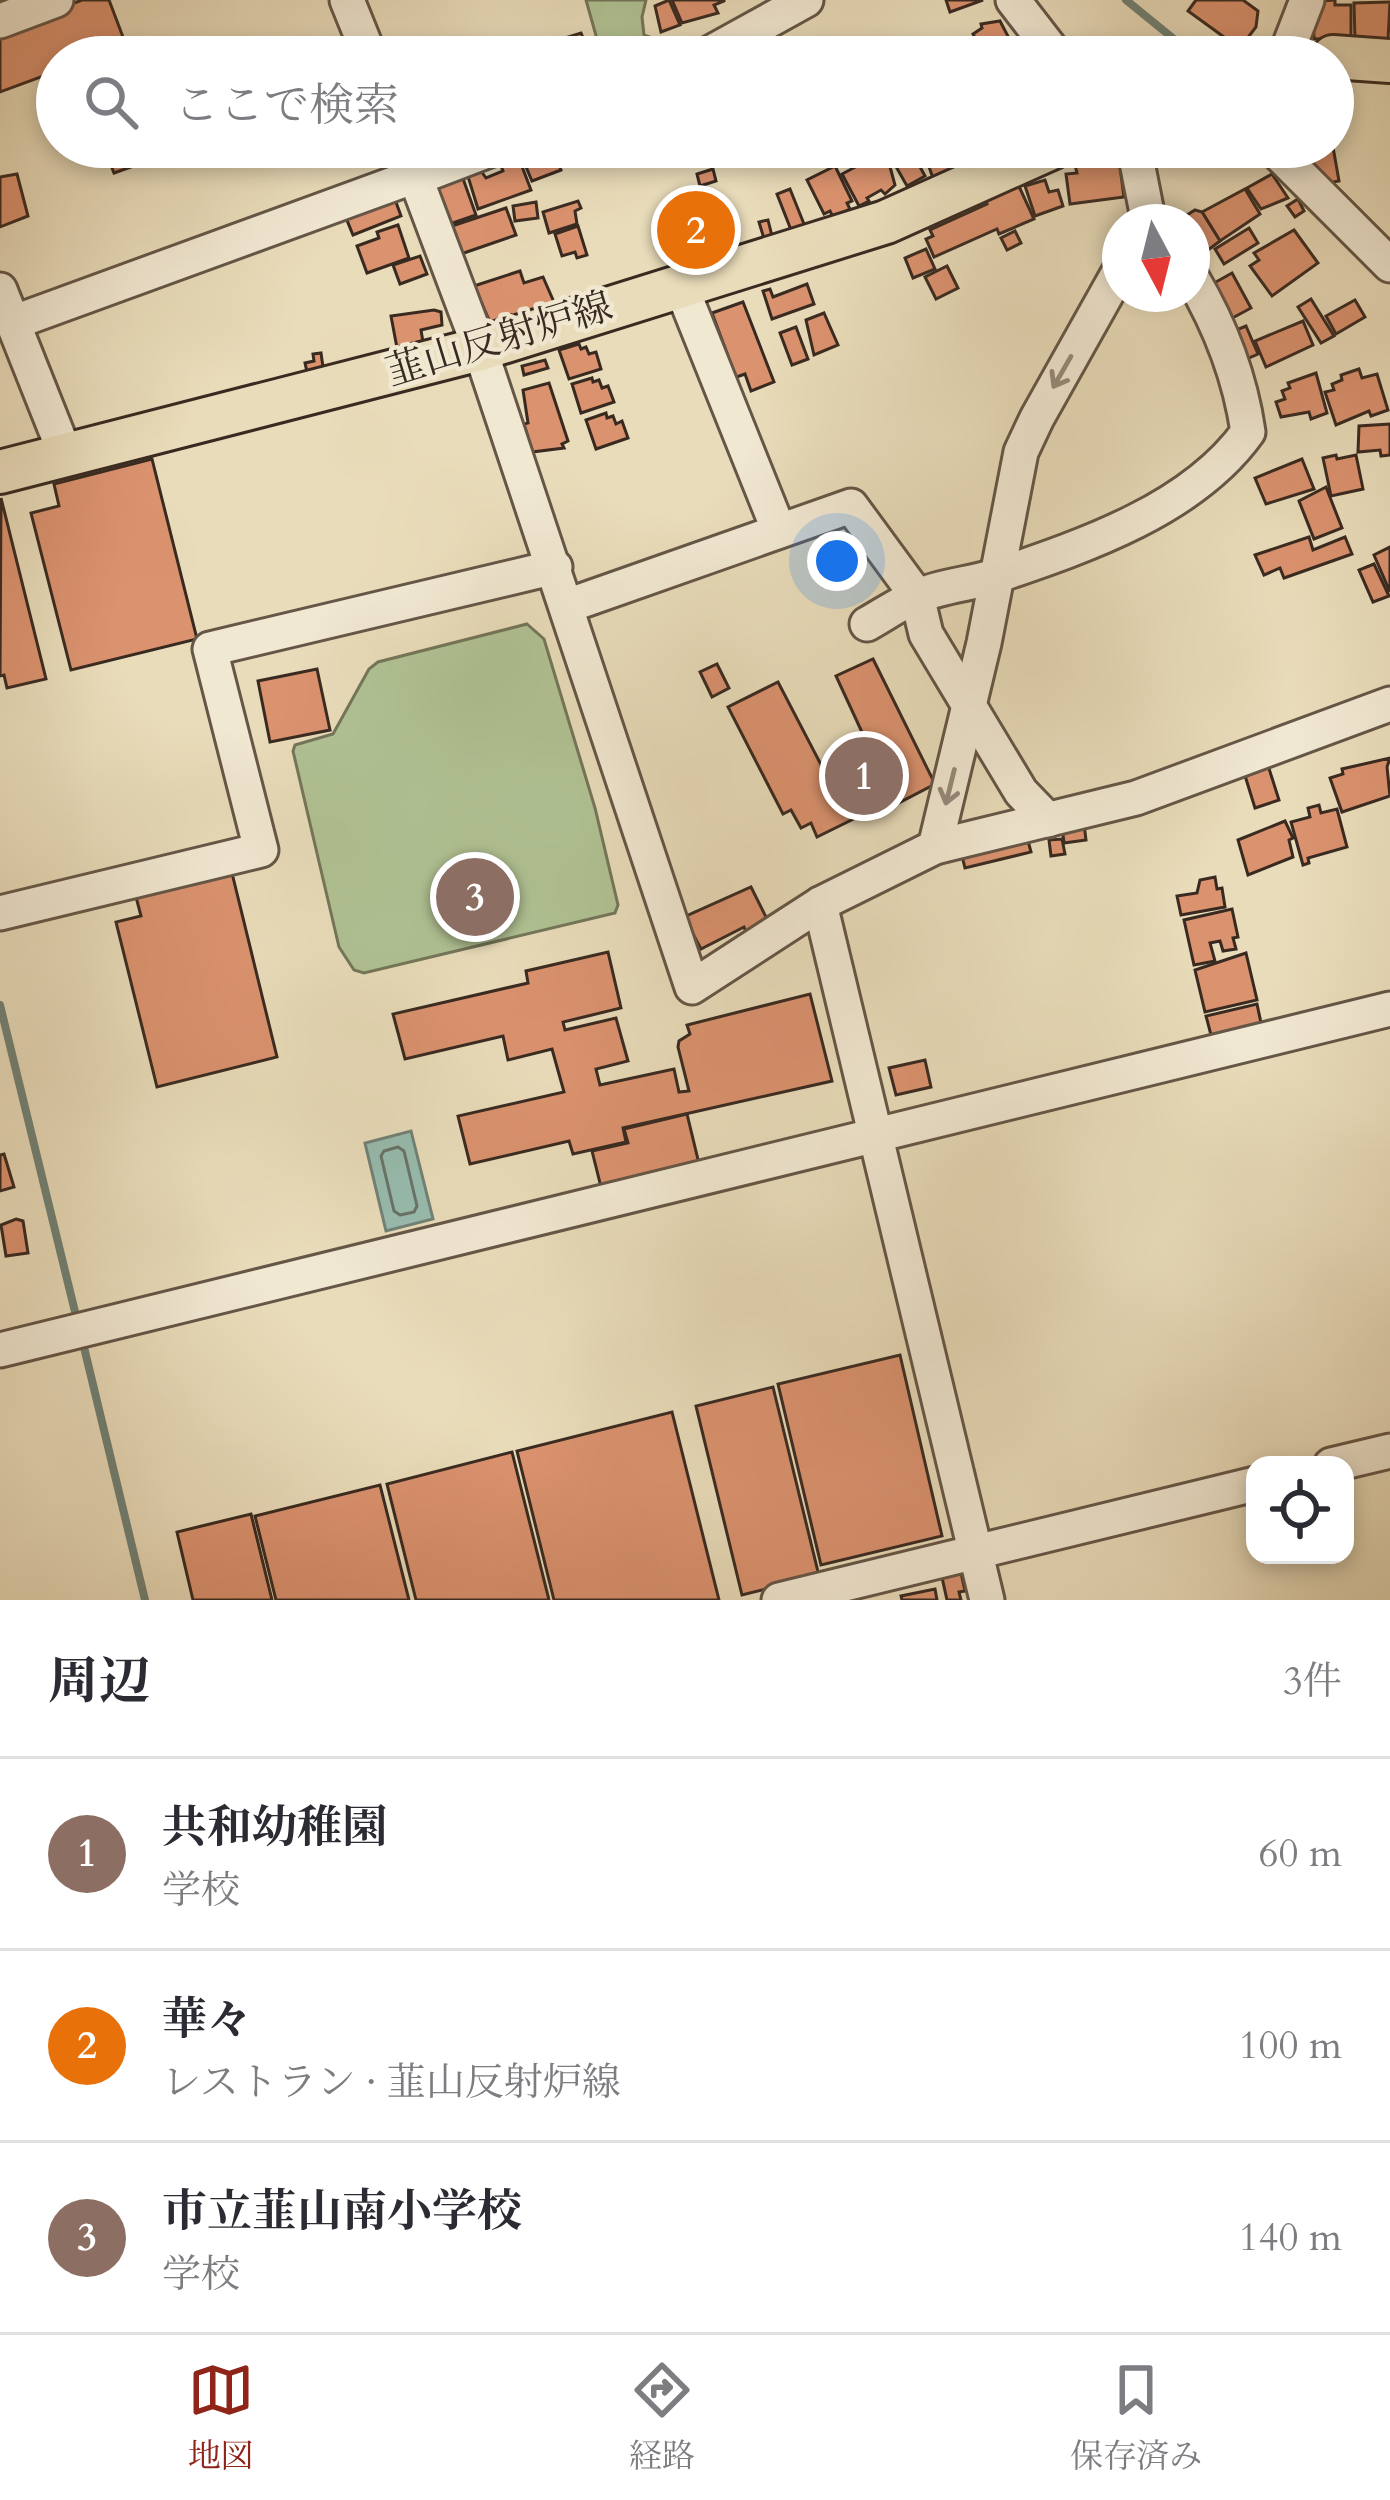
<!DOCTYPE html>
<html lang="ja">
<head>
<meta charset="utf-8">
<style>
	:root { --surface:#fff; --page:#f7f7f7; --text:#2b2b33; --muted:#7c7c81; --line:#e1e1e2; --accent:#8f2418 }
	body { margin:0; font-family:Cardo,"Noto Serif JP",serif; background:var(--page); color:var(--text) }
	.controls { position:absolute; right:36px; bottom:36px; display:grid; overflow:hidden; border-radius:24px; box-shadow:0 6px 18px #0003 }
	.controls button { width:108px; height:108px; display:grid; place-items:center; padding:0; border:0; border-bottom:3px solid var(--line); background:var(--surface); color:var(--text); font:60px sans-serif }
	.compass { position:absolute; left:1102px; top:204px; width:108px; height:108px; border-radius:50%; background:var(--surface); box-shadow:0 6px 18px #0003; rotate:173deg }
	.you { position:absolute; left:837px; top:561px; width:42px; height:42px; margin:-30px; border:9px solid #fff; border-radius:50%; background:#1a73e8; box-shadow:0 0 0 18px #1a73e833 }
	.badge { display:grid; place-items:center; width:78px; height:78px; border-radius:50%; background:var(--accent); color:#fff; font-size:39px; font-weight:700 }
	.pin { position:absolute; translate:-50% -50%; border:6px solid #fff; box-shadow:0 3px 12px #0006 }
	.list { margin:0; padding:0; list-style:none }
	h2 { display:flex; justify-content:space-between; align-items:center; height:156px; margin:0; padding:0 48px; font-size:51px }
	h2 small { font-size:39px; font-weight:400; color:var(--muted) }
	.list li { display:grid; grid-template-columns:78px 1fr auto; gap:36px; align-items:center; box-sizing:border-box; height:192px; padding:0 48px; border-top:3px solid var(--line) }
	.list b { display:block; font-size:45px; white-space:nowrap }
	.list p { margin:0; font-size:39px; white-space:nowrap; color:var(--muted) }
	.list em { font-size:39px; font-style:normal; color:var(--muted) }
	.icon { flex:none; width:66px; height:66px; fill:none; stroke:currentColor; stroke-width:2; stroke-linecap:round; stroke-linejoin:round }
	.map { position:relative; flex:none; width:1390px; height:1600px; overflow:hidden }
	.search { position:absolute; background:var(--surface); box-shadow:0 6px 18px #0003; left:36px; right:36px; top:36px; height:132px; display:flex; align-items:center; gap:30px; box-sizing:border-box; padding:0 42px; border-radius:66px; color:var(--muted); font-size:45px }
	.sheet { height:732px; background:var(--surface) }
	nav { display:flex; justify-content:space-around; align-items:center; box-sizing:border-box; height:168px; border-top:3px solid var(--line); background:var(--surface); font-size:33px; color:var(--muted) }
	nav a { display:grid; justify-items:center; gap:6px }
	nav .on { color:var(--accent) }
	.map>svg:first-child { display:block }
	.green { fill:#b0c294; stroke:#74765a; stroke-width:3 }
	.water { fill:#97bcaf; stroke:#718276; stroke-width:3 }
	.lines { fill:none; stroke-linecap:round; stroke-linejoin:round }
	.shore { stroke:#687368; stroke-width:3 }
	.stream { stroke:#718276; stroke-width:8 }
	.building { fill:#db926f; stroke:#392a21; stroke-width:3 }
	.minor-casing { stroke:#655647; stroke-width:39 }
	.major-casing { stroke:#392a21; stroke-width:48 }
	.minor { stroke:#f1e8d2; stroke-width:33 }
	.major { stroke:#e9dcba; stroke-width:42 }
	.oneway { stroke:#95897a }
	.labels { text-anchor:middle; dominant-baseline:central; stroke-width:9; stroke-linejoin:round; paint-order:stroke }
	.street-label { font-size:39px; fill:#392a21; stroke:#f1e8d2 }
</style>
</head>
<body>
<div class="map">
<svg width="1390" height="1600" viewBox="0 0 1390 1600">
	<rect width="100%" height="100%" fill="#e9dcba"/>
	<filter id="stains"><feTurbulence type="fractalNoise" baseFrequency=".00167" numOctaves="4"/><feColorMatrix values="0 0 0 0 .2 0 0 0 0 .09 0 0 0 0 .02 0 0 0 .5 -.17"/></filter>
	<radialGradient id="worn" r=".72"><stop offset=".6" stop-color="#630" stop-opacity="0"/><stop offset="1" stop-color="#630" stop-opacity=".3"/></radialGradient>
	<g class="green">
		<polygon points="586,0 646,0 642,17 644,35 660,41 662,48 652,57 602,57"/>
		<polygon points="527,624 544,639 595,808 618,905 615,913 364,973 354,970 339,947 293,751 295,745 333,734 369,669 378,662"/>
	</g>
	<polygon class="water" points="411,1131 433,1219 386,1231 365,1143"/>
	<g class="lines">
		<polygon class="shore" points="398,1147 404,1151 417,1206 414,1212 400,1215 394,1211 381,1156 384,1151"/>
		<g class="stream">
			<polyline points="1126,0 1196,57"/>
			<polyline points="0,1005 78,1324"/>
			<polyline points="82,1339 145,1600"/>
		</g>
	</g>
	<g class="building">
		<polygon points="82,0 109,0 126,45 94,57 57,57 57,71 0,92 0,31"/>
		<polygon points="669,0 680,25 661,32 655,6"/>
		<polygon points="672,0 724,0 724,1 714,5 718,13 682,23"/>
		<polygon points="946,0 983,0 950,12"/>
		<polygon points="1196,0 1243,0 1258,11 1256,27 1243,44 1238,40 1235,45 1188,11"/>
		<polygon points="1335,0 1335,5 1351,5 1351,38 1314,39 1313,6 1319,1"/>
		<polygon points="1390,2 1388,40 1355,41 1354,3"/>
		<polygon points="1000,21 1011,42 993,51 995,55 985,57 973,34 982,28 981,24"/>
		<polygon points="581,33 591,57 529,57 526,50"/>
		<polygon points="1026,37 1035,57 998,57 1003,54 1001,50"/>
		<polygon points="972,39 974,48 981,50 983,57 966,57 962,40"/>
		<polygon points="104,147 165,147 167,154 114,173"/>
		<polygon points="573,147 622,147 624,151 610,151 579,163"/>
		<polygon points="885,147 915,147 918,153 914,156 925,176 907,186"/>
		<polygon points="922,147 944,147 953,171 933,178"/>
		<polygon points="946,147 982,147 987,160 955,172"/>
		<polygon points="1152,147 1184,147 1187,156 1157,162"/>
		<polygon points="1285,147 1333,147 1339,181 1326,183"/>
		<polygon points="554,150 561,170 532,181 524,162"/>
		<polygon points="878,155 887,156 895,185 885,194 881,190 867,198 869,201 859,206 842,174"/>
		<polygon points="518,156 531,190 478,209 466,170 471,169 474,174 481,171 486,178 503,171 500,163"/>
		<polygon points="1119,159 1124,197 1070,204 1066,174 1077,173 1075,165"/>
		<polygon points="835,166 852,201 847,203 850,209 833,217 830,211 824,214 807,180"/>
		<polygon points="713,169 716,181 700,186 697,174"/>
		<polygon points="461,173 476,215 450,224 437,187"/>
		<polygon points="17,174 28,216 0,227 0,177"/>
		<polygon points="1272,174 1288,198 1261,209 1247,188"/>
		<polygon points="1045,180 1049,192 1058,190 1063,206 1035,216 1025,186"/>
		<polygon points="1017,182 1034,219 999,234 997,229 934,257 926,239 933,236 930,230 987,204 984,197"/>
		<polygon points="790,189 806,229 793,235 777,194"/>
		<polygon points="1245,189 1260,214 1220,241 1202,212"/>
		<polygon points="393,194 401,216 353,235 344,213"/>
		<polygon points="701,194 710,224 707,225 711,239 702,241 707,257 682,264 674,239 675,227 684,224 677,201"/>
		<polygon points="1298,199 1304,211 1295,217 1287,206"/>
		<polygon points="578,201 581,208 575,211 577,224 549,233 543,212"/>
		<polygon points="536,202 538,218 515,221 513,206"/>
		<polygon points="506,208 516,235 461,254 452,226"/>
		<polygon points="1195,210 1202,212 1220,241 1192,262 1192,222 1176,222"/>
		<polygon points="768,220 773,240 765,242 759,222"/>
		<polygon points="398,225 409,258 367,273 357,246 379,238 377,232"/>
		<polygon points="578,226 587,255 577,258 575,252 562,256 555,234"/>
		<polygon points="1249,228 1258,243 1224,264 1215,249"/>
		<polygon points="1294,230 1318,263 1272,296 1250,266 1259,260 1254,253"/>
		<polygon points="1015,231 1021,243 1007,250 1001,238"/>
		<polygon points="926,249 935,269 913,278 905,258"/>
		<polygon points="420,256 427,274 400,284 393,265"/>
		<polygon points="947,266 958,288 936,299 925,277"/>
		<polygon points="520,271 524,283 543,277 557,309 514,323 511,315 490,322 474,286"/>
		<polygon points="1232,273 1251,308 1225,322 1207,287"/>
		<polygon points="807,284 814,304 772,319 763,291 770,289 773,297"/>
		<polygon points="1311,299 1334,336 1321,343 1298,307"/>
		<polygon points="1355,300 1365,317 1336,334 1326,316"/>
		<polygon points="743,302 774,382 751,391 745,374 731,379 722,357 728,356 712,313"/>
		<polygon points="434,310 441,312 442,325 421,330 423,342 397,348 391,316"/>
		<polygon points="824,313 838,345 814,355 806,320"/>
		<polygon points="1303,321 1313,345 1266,367 1255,341"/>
		<polygon points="1246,326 1258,354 1242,361 1229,333"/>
		<polygon points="796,327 808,359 792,365 780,333"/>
		<polygon points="579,344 581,349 586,347 589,354 596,352 601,369 569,379 559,350"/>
		<polygon points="321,353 323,367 307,372 305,363 314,361 313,354"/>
		<polygon points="545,360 548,368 524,375 522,366"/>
		<polygon points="1359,369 1362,378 1377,374 1388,410 1371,416 1369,411 1336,425 1325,392 1334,390 1332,384 1342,380 1341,375"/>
		<polygon points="1316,373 1327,413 1311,419 1309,412 1281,417 1276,402 1285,399 1282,391 1290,388 1288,383"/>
		<polygon points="592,378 593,382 599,380 602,388 608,386 614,402 581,413 572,384"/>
		<polygon points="549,383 568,441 562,444 564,448 532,452 524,424 528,423 523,390"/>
		<polygon points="606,413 607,418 613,416 616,424 622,421 628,438 596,449 586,420"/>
		<polygon points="1390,424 1390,455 1381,456 1380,450 1358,452 1359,426"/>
		<polygon points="1336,455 1337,459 1356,455 1363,489 1331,496 1323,458"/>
		<polygon points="152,459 197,639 71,670 31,513 59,506 54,484"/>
		<polygon points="1302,459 1314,489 1266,504 1255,478"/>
		<polygon points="1326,487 1342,528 1314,539 1299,501"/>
		<polygon points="1,498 46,679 7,688 4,675 0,676"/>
		<polygon points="1309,537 1313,550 1345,537 1352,554 1284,578 1280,568 1264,575 1255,555"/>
		<polygon points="1390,547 1390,592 1374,555"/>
		<polygon points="1374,564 1389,596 1373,602 1359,570"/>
		<polygon points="873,659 935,784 889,808 886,803 817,837 811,823 801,828 791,810 783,814 728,707 778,682 830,782 863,769 860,755 867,743 836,676"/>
		<polygon points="717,664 729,688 712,697 700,672"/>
		<polygon points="317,669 330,730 270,742 258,681"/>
		<polygon points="1390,758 1387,767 1390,796 1342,812 1330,778 1343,774 1342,769"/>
		<polygon points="1266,759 1279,800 1255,808 1242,766"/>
		<polygon points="1319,805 1321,813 1337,809 1347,847 1308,858 1309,863 1303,865 1291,822 1310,817 1308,808"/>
		<polygon points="1285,821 1293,838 1289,840 1293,857 1248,875 1238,840"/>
		<polygon points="1084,824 1086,840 1064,843 1062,827"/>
		<polygon points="1027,837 1031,852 965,868 961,852"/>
		<polygon points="1062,839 1065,854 1051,856 1049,840"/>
		<polygon points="231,869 277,1057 157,1087 116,922 141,916 135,893"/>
		<polygon points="1215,877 1217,889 1222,888 1225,907 1181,915 1177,896 1197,893 1200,880"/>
		<polygon points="751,887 768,921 746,932 744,927 701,949 684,917"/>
		<polygon points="1232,909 1238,937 1233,938 1236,949 1223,951 1220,941 1210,943 1215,961 1194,965 1184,920"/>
		<polygon points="608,952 621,1008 563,1022 565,1030 616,1018 628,1061 596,1069 600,1085 674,1069 679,1092 689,1091 678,1047 679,1041 690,1034 687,1025 810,994 832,1081 623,1128 626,1142 573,1154 569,1141 470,1164 458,1116 564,1092 552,1049 508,1060 503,1036 405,1059 393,1014 528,983 526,971"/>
		<polygon points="1246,953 1257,1000 1205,1012 1195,970"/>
		<polygon points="1257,1004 1261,1023 1211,1035 1206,1016"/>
		<polygon points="925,1060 931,1087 896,1095 889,1068"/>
		<polygon points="687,1114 700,1168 602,1191 592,1151 628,1143 624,1129"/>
		<polygon points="4,1154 14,1187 0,1191 0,1155"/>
		<polygon points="16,1219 23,1221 28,1253 6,1256 1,1225"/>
		<polygon points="900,1355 942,1536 821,1565 778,1384"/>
		<polygon points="773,1387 819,1576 742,1595 696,1406"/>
		<polygon points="672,1412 719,1600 554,1600 517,1451"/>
		<polygon points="512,1452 549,1600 416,1600 387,1484"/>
		<polygon points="380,1485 409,1600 276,1600 255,1516"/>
		<polygon points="251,1514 272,1600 193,1600 177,1532"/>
		<polygon points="960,1568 965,1591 959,1592 961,1600 947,1600 941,1573"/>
		<polygon points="935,1589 937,1600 902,1600 901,1596"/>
	</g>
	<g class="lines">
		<defs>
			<g id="minor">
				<polyline points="347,0 370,57"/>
				<polyline points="1013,0 1057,57"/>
				<polyline points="0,21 56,0"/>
				<polyline points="703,57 806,0"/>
				<polyline points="1285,57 1307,0"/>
				<polyline points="404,147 480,349 692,987 820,904 935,847 1136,798 1390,704"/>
				<polyline points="1134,147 1147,213 1145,222"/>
				<polyline points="1272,147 1390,265"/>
				<polyline points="416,178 497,147"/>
				<polyline points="680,284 779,531"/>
				<polyline points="0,290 66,456"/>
				<polyline points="12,323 415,176"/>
				<polyline points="567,606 851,506 917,596 926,634 1021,792 1048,820"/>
				<path d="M 867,624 C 883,615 899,604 915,597 C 940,586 970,584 996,576 C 1084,546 1192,510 1248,432 C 1240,377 1221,327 1192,278"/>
				<polyline points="935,847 984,643 1021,452 1037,418 1120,270"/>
				<polyline points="820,904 987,1600"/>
				<polyline points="0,913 261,850 210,649 555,567"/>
				<polyline points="0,1350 1390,1009"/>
				<polyline points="1331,1465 1390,1451"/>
				<polyline points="779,1600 1255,1484"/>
			</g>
			<g id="major">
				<polyline points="1333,57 1390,61"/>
				<polyline points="0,472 480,349 886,222 1053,147"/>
			</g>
		</defs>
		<use href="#minor" class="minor-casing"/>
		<use href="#major" class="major-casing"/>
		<use href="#minor" class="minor"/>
		<use href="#major" class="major"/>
	</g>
	<defs><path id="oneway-shaft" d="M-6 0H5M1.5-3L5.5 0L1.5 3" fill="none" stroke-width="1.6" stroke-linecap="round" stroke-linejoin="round" transform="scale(3)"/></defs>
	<g class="oneway">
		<use href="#oneway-shaft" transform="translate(1062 372) rotate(120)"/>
		<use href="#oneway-shaft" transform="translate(950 787) rotate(104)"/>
	</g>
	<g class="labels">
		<g class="street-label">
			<text transform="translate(499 339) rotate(-17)">韮山反射炉線</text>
		</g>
	</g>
	<rect width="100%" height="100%" filter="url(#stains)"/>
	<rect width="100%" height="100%" fill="url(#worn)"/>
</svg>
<div class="controls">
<button><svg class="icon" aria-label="locate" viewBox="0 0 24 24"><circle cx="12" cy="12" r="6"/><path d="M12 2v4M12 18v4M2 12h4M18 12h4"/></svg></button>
</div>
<svg class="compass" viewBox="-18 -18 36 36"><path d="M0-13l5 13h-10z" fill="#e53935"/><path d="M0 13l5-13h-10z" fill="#7c7c81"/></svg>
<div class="you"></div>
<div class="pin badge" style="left:864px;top:776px;background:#8d6e63">1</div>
<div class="pin badge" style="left:696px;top:230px;background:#e8710a">2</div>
<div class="pin badge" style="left:475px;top:897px;background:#8d6e63">3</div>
<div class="search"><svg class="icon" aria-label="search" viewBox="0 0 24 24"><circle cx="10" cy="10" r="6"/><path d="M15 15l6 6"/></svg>ここで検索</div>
</div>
<section class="sheet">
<h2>周辺<small>3件</small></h2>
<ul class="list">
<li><span class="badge" style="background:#8d6e63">1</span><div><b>共和幼稚園</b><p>学校</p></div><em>60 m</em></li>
<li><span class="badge" style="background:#e8710a">2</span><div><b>華々</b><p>レストラン · 韮山反射炉線</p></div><em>100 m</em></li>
<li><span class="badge" style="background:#8d6e63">3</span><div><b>市立韮山南小学校</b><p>学校</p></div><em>140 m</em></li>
</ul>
</section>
<nav>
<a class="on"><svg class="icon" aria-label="map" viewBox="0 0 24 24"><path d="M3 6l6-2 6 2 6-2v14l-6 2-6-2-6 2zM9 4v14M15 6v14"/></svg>地図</a>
<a><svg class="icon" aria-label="directions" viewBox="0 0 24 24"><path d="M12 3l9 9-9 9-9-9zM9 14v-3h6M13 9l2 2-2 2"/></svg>経路</a>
<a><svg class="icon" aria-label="saved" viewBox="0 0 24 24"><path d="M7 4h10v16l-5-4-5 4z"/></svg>保存済み</a>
</nav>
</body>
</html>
